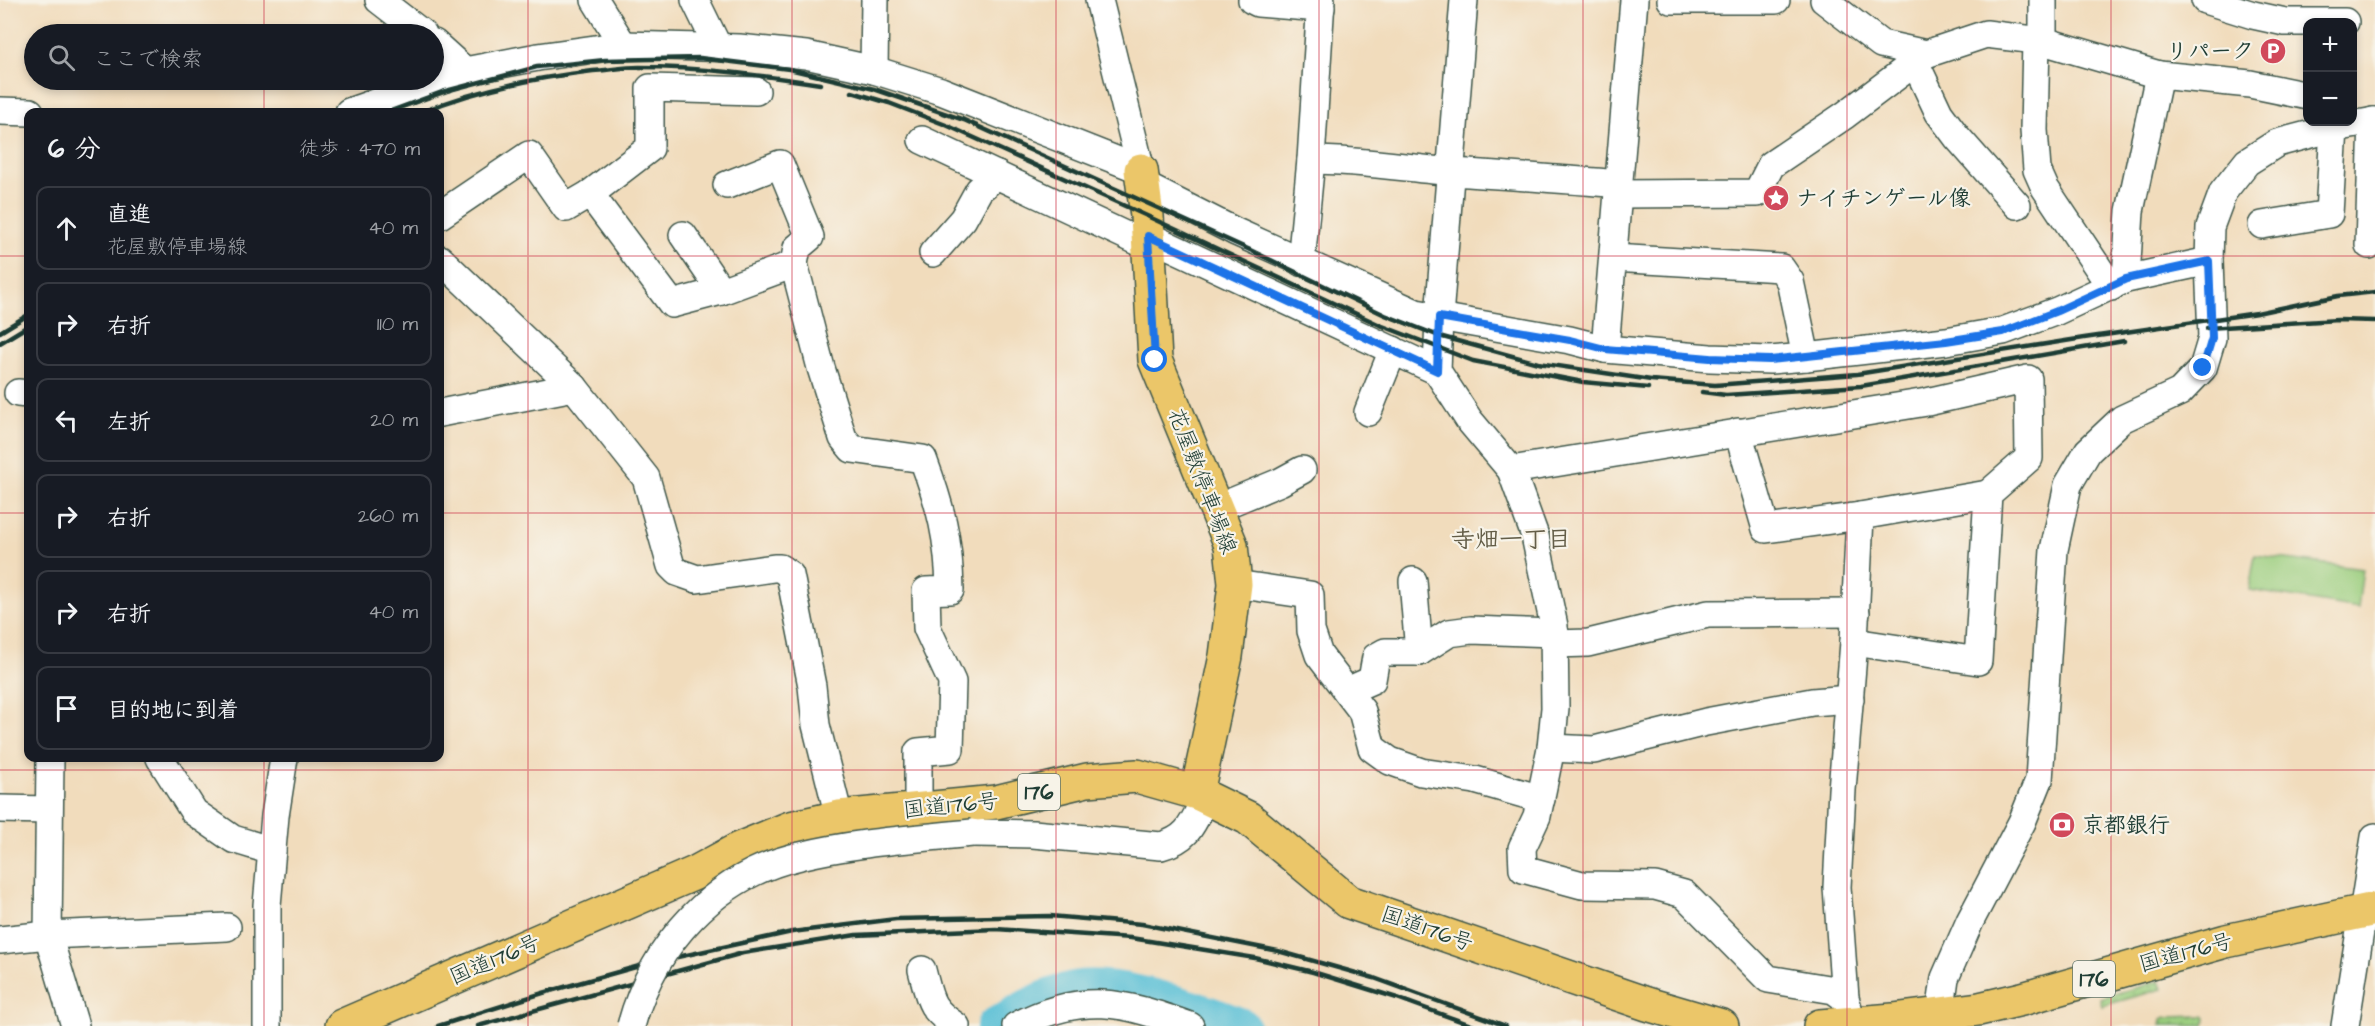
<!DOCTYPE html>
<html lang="ja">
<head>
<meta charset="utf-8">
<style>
	:root { --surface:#171b24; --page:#20242c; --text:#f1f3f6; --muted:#9ea1a6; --line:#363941 }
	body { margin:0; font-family:"Architects Daughter","Klee One",sans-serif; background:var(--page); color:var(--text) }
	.controls { position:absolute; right:18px; top:18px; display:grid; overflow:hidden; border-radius:12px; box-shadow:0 3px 9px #0003 }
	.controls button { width:54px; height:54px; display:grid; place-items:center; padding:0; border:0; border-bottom:2px solid var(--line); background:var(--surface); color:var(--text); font:30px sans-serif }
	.stop { position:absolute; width:18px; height:18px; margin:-14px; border:4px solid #1a73e8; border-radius:50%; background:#fff }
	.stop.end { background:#1a73e8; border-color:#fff; box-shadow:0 2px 6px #0008 }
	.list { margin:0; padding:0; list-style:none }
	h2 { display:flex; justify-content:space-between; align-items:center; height:78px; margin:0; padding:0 24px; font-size:26px }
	h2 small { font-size:20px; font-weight:400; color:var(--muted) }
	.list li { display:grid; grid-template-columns:39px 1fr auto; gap:18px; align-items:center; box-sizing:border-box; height:84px; margin:0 12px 12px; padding:0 12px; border:2px solid var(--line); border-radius:12px }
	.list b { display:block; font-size:22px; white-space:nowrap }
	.list p { margin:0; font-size:20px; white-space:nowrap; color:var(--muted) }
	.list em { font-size:20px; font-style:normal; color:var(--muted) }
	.icon { flex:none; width:33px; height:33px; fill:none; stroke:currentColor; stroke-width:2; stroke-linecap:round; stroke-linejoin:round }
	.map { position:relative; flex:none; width:2375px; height:1026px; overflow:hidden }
	.search { position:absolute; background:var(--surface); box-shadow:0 3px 9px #0003; left:24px; top:24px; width:420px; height:66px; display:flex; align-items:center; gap:15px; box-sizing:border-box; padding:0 21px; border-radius:33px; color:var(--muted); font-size:22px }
	.panel { position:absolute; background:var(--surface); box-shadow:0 3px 9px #0003; left:24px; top:108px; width:420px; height:654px; border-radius:12px }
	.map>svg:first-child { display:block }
	.green { fill:#9acd7d; stroke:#5c8558; stroke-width:1.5 }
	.garden { fill:url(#garden-dots); stroke:#5c8558; stroke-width:1.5 }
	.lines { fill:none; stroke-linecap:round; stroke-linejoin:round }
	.river { stroke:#58bfd6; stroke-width:36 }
	.minor-casing { stroke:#3e5548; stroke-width:30 }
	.major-casing { stroke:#3e5548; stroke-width:36 }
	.highway-casing { stroke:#3e5548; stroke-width:36 }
	.minor { stroke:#fff; stroke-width:27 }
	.major { stroke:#ebc669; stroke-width:33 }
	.highway { stroke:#ebc669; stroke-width:33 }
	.rail { stroke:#1f3d34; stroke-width:4.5 }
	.minor-bridge-casing { stroke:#3e5548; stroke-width:30; stroke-linecap:butt }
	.minor-bridge { stroke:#fff; stroke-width:27 }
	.route { stroke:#1a73e8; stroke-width:8 }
	.grid { fill:none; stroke:#d1495b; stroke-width:1.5; stroke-opacity:0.55 }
	.labels { text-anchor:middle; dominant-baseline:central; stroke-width:4.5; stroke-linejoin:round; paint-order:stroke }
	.shield { fill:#f7f3e8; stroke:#60746a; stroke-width:1.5 }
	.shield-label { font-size:21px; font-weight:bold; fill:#1f3d34 }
	.poi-label { font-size:22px; font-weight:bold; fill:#1f3d34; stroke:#f7f3e8; text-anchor:start }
	.street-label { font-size:22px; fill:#1f3d34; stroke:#f7f3e8 }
	.neighbourhood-label { font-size:24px; font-weight:bold; fill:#645e48; stroke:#f7f3e8 }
</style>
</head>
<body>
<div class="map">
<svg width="2375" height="1026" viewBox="0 0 2375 1026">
	<defs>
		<pattern id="garden-dots" width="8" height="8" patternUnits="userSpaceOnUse" patternTransform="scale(1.5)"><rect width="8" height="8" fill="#9acd7d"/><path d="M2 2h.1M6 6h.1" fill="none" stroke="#7da867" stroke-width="1.8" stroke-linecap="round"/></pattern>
	</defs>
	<rect width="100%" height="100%" fill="#f7f3e8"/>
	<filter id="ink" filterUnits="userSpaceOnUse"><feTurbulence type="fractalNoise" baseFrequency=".0167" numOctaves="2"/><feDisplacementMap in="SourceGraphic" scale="12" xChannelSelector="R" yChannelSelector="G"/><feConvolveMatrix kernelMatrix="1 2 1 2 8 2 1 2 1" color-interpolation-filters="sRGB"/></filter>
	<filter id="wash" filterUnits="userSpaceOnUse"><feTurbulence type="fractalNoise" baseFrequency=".008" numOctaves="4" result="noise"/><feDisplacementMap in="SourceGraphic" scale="24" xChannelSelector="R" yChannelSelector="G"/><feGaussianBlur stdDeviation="1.35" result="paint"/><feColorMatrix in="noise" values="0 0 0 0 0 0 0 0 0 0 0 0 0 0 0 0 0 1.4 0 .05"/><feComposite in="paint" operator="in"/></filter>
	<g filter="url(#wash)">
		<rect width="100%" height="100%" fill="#f1dcbc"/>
		<polygon class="green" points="2255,555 2363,569 2358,608 2249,590"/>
		<g class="garden">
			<polygon points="2159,981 2162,989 2102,1006 2100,998"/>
			<polygon points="2204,1016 2206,1018 2205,1026 2161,1025 2162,1019 2166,1017"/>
		</g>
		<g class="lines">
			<path class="river" d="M 994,1026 C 1019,1011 1044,996 1073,989 C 1116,980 1201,1010 1242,1026"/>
		</g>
	</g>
	<g filter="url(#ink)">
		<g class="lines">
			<defs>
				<g id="minor">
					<polyline points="379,0 423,34"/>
					<polyline points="595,0 623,45"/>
					<polyline points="695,0 718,47"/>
					<polyline points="1099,0 1141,170"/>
					<polyline points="1252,0 1258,3 1321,8"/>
					<polyline points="1671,0 1776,0"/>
					<polyline points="1824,0 1881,44 1926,54 1986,34 2043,41 2159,75 2250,84 2308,96"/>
					<polyline points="2205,0 2253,15 2285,22 2345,22"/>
					<polyline points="2036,40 2034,130 2037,170 2045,188 2111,287"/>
					<polyline points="2043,41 2043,0"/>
					<polyline points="434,43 465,71"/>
					<polyline points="1915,62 1939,113 1957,137 2017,205"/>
					<polyline points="874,70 875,0"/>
					<polyline points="0,111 30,112"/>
					<polyline points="349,112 465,71 538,57 623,45 739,48 806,55 874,70 941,91 1141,170"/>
					<polyline points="922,140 1148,246"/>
					<path d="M 1311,160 C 1359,160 1406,168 1453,172 C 1509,176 1564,179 1619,184"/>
					<path d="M 727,185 L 780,164 L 810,237 L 797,248 L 794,264 L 821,368 L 843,438 L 852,449 L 923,459 C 941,507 949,539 950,590 L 926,591 L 927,628 L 952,682 L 950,749 L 918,752 L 918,810"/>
					<polyline points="1143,185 1236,232 1416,313 1570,340 1605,349 1710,358 1770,360 1806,357 1946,341 2003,331 2057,311 2126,279 2209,261"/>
					<polyline points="590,194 650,148 650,88 756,91"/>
					<polyline points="1618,194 1757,193 1771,165 1845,115 1926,54"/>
					<polyline points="440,215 529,155 566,208 590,194 672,304 721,291"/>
					<polyline points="2262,225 2329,214 2334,128"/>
					<polyline points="683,235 721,291 794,264"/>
					<polyline points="1148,236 1437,371 1469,420 1511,470 1535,536 1554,626 1555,708 1551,748 1537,816 1522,848 1523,869 1582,885 1655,886 1684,894 1768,979 1834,990 1845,998"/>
					<polyline points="2369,245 2373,121"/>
					<polyline points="933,253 963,219 979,190 997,175"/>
					<polyline points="1613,258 1781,268 1790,281 1806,357"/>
					<polyline points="440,259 574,387 646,478 671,566 677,572 697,579 774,568 780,568 790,575 812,686 816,725 839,817"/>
					<polyline points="1301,262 1311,160 1321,0"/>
					<polyline points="2126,279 2130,211 2159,75"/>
					<polyline points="1605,349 1634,0"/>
					<polyline points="1437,371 1439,317 1464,0"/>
					<polyline points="18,393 28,394"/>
					<polyline points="1368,412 1393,350"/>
					<polyline points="440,413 574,387"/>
					<polyline points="1738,432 1766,529 1860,516"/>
					<polyline points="1511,470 1927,402 2028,379 2029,458 1988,494 1978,661 1854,642"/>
					<polyline points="1217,508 1280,482 1302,470"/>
					<polyline points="1413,581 1419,652"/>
					<polyline points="1235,584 1310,595 1311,631 1319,655 1362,711 1372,748 1390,761 1421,772 1475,780 1541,799"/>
					<polyline points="1555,644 1588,643 1708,614 1856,613"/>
					<polyline points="1347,691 1372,680 1376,657 1385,652 1419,652 1449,633 1471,630 1555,633"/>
					<polyline points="1551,748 1594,750 1706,722 1812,702 1850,699"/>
					<polyline points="50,758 48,935 75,1026"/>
					<polyline points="160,758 194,812 233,839 272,851"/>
					<polyline points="0,809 48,810"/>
					<path d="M 972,833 L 1033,834 L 1161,846 C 1190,838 1193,822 1206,797"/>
					<polyline points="0,940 48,935 227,927"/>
					<path d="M 922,970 C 930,1000 929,1008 956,1026"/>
					<polyline points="1848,1008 1845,998 1837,887 1842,790 1854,642 1860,516 1988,494"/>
					<polyline points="1940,1015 1945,978 1970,921 2022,822 2039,780 2054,550 2068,485 2088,451 2122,419 2180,392 2203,368 2212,338 2209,261 2210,227 2223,192 2247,162 2277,143 2334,128 2375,121"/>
					<polyline points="267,1026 267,905 275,816 284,758"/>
					<path d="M 1016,1026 C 1083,991 1123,1002 1190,1026"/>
					<polyline points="2345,1026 2375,837"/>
				</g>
				<polyline id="major" points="1141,170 1147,216 1155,360 1231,545 1235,584 1226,656 1197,793"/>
				<g id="highway">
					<polyline points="342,1026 695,873 739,849 790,828 839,817 996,802 1087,780 1137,776 1197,793 1248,818 1349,902 1647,1004 1722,1026"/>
					<polyline points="1820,1026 1893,1020 1979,1009 2022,999 2226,941 2375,909"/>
				</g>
			</defs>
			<use href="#minor" class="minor-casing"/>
			<use href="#major" class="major-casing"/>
			<use href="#highway" class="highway-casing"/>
			<use href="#minor" class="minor"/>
			<use href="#major" class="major"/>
			<use href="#highway" class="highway"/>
			<g class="rail">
				<polyline points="852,92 889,103 946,125 1147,216 1380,325 1473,361 1583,382 1648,388"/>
				<polyline points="388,112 442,92 537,67 605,60 700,58 789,69 874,89 964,120 1248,249 1385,315 1439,336 1538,363 1651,380 1715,385 1857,374 2084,338 2257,313 2338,296 2375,292"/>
				<path d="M 422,112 C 477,89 534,78 593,71 C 608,70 624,67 639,67 C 699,67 760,75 820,84"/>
				<polyline points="2207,328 2338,320 2375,321"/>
				<polyline points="0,332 28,315"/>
				<polyline points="0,343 28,326"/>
				<polyline points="1702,392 1726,395 1861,386 2124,341"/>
				<polyline points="438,1026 543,993 650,963 792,932 896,919 1050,916 1142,924 1278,951 1374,978 1506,1026"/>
				<polyline points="478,1026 743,953 856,935 996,929 1131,938 1255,958 1313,972 1397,998 1474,1026"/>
			</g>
			<defs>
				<path id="minor-bridge" d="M 631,1026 C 653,944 715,875 800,856 C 856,842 915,839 972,833"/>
			</defs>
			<use href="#minor-bridge" class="minor-bridge-casing"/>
			<use href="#minor-bridge" class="minor-bridge"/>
		</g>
	</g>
	<g class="lines" filter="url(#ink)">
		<polyline class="route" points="1155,360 1148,236 1437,371 1439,317 1570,340 1605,349 1710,358 1770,360 1946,341 2003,332 2057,311 2126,279 2209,261 2212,338 2203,368"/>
	</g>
	<path class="grid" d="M 264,0 L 264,34M 528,0 L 528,1026M 792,0 L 792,1026M 1056,0 L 1056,1026M 1319,0 L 1319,1026M 1583,0 L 1583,1026M 1847,0 L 1847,1026M 2111,0 L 2111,1026M 264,80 L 264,112M 0,256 L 28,256M 440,256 L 2375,256M 0,513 L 28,513M 440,513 L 2375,513M 264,758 L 264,1026M 0,770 L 2375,770"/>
	<defs>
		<symbol id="parking-disc" viewBox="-11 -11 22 22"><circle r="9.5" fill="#d1495b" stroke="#f7f3e8"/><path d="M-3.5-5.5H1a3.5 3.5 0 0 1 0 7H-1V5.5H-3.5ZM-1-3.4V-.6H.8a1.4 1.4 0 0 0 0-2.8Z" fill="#fff"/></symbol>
		<symbol id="sight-disc" viewBox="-11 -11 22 22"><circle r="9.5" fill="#d1495b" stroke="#f7f3e8"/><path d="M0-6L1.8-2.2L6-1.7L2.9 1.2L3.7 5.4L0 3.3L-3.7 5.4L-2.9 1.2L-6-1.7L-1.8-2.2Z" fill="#fff"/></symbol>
		<symbol id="bank-disc" viewBox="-11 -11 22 22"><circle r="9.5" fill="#d1495b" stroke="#f7f3e8"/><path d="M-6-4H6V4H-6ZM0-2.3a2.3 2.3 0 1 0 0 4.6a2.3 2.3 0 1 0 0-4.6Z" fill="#fff"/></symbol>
	</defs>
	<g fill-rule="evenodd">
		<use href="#parking-disc" x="2258" y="36" width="30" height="30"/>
		<use href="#sight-disc" x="1761" y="183" width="30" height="30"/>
		<use href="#bank-disc" x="2047" y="810" width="30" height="30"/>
	</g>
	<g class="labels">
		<g class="shield">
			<rect x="1018" y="774" width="42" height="36" rx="4.5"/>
			<rect x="2073" y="961" width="42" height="36" rx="4.5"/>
		</g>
		<g class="shield-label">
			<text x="1039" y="792">176</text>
			<text x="2094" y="979">176</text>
		</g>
		<g class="poi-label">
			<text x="2254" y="51" text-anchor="end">リパーク</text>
			<text x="1796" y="198">ナイチンゲール像</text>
			<text x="2082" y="825">京都銀行</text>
		</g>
		<g class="street-label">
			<text transform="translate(1202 481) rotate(69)">花屋敷停車場線</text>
			<text transform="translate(951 806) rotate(-6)">国道176号</text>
			<text transform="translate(1427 929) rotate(19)">国道176号</text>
			<text transform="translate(2186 953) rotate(-15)">国道176号</text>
			<text transform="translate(495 960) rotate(-23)">国道176号</text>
		</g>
		<g class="neighbourhood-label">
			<text x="1511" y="540">寺畑一丁目</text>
		</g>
	</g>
</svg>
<div class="controls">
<button>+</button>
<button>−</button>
</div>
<div class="stop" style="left:1155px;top:360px"></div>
<div class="stop end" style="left:2203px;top:368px"></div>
<div class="search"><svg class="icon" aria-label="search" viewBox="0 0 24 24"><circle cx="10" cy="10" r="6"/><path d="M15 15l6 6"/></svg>ここで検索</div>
<section class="panel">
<h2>6 分<small>徒歩 · 470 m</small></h2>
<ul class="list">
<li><svg class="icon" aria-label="ahead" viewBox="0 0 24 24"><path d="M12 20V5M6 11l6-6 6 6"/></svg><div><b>直進</b><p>花屋敷停車場線</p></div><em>40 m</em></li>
<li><svg class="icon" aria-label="right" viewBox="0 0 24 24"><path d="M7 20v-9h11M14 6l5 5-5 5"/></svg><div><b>右折</b></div><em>110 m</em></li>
<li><svg class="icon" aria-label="left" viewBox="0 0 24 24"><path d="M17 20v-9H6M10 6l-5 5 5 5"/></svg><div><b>左折</b></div><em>20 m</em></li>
<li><svg class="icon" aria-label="right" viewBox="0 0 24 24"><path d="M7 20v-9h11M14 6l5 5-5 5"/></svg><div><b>右折</b></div><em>260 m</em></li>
<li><svg class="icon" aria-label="right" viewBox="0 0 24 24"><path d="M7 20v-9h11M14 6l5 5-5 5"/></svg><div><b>右折</b></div><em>40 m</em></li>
<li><svg class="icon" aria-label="arrive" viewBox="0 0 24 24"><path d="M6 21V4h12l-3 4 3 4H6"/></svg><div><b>目的地に到着</b></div></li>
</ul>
</section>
</div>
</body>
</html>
